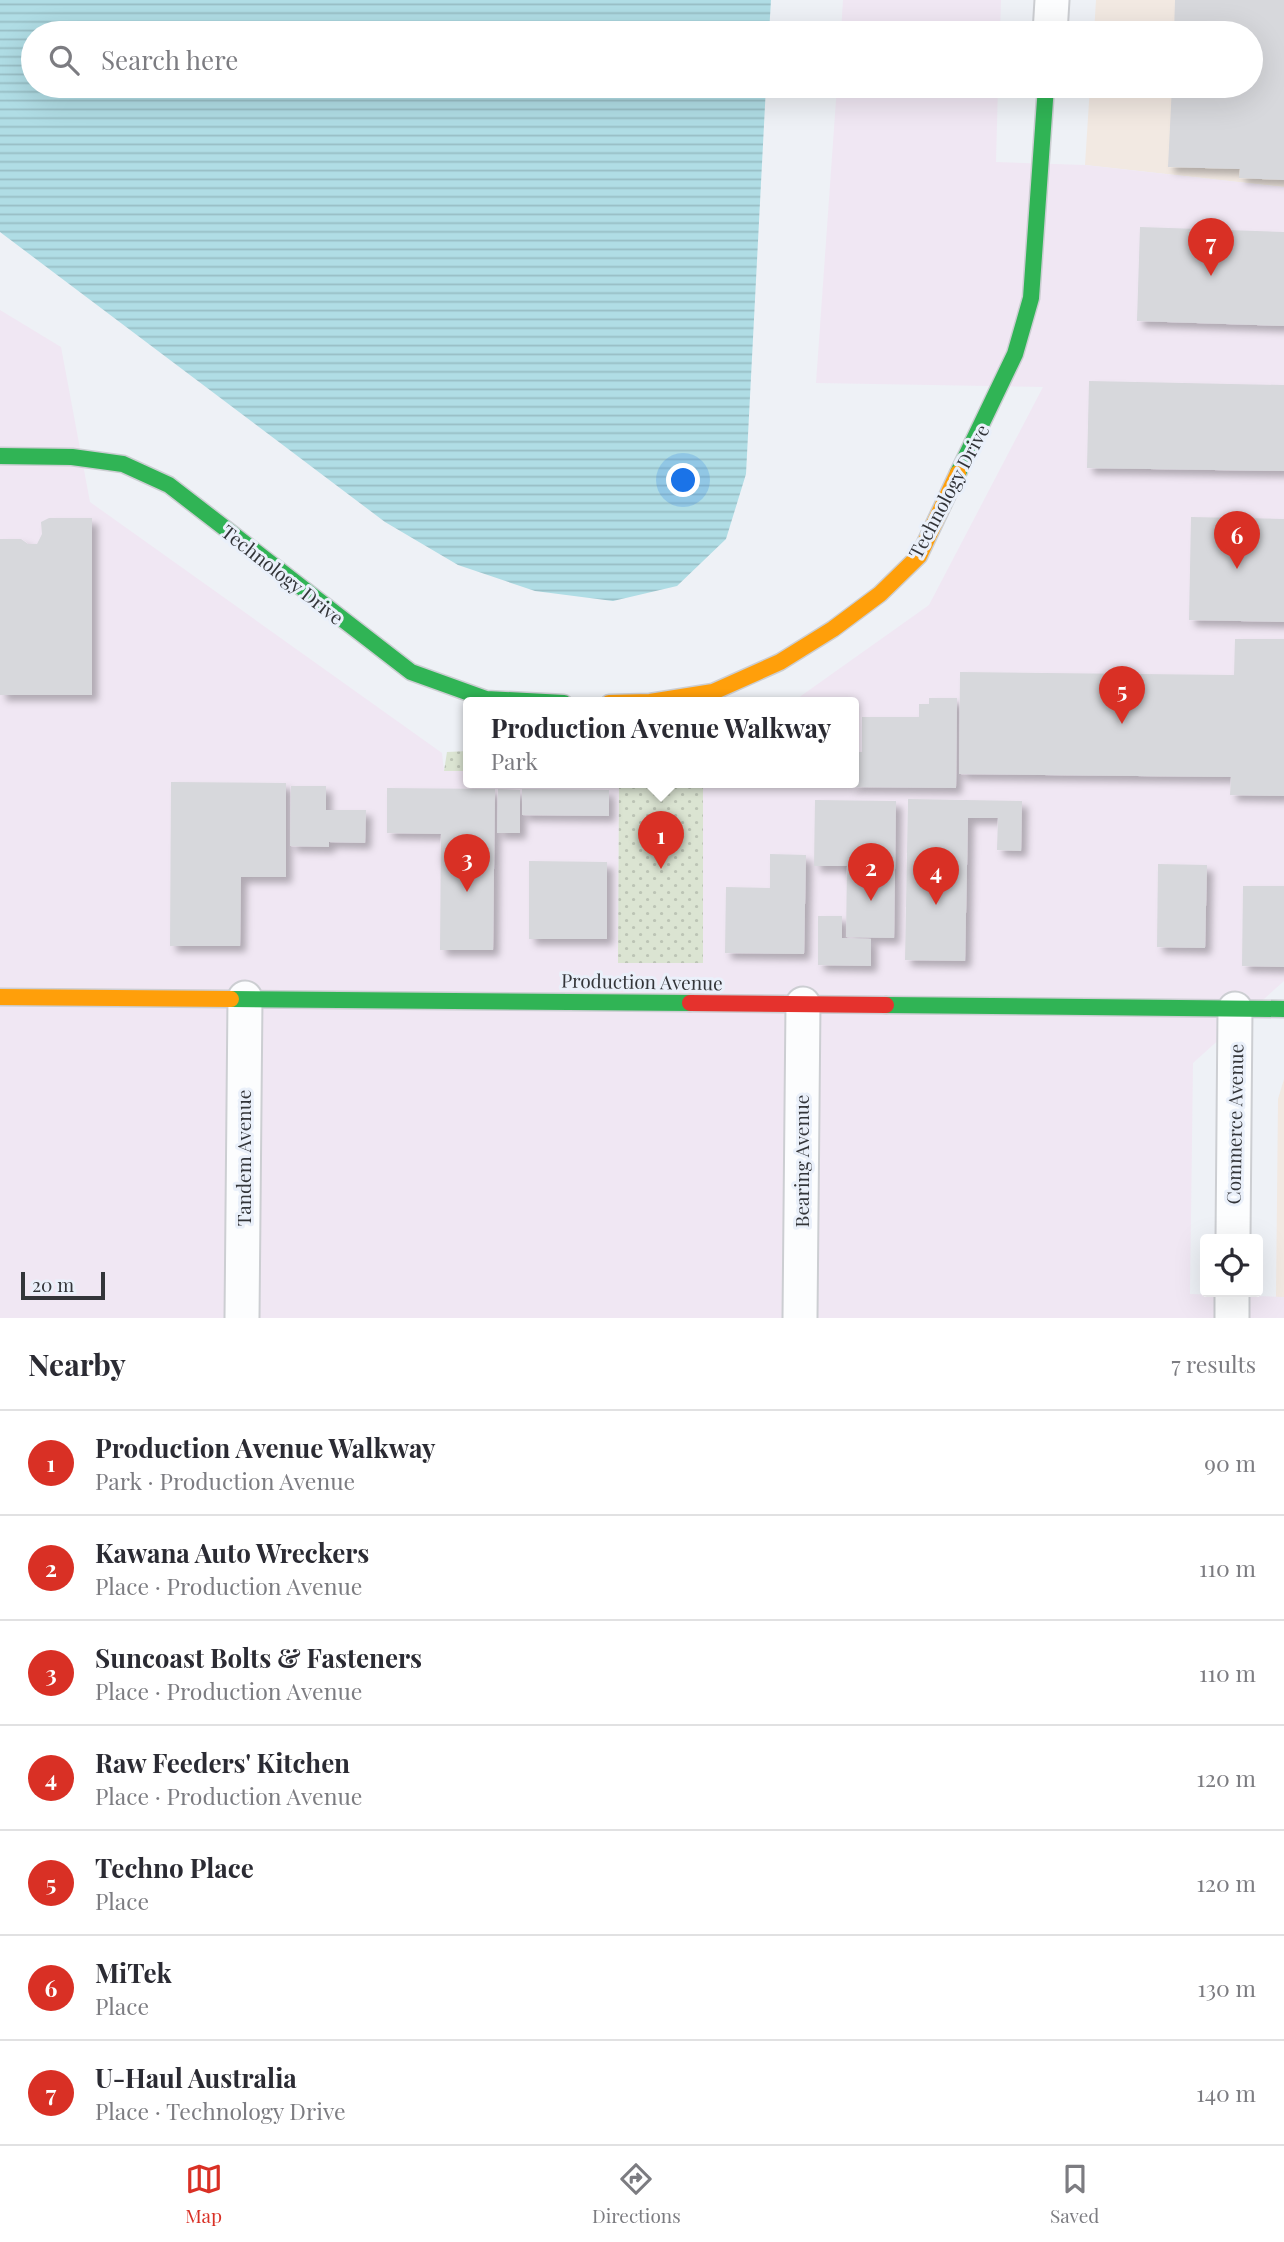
<!DOCTYPE html>
<html lang="en">
<head>
<meta charset="utf-8">
<style>
	:root { --surface:#fff; --page:#f2f2f3; --text:#2b2b33; --muted:#7c7c81; --line:#e1e1e2; --accent:#d93025 }
	body { margin:0; font-family:"Playfair Display",serif; background:var(--page); color:var(--text) }
	.controls { position:absolute; right:21px; bottom:21px; display:grid; overflow:hidden; border-radius:7px; box-shadow:0 7px 28px #0002 }
	.controls button { width:63px; height:63px; display:grid; place-items:center; padding:0; border:0; border-bottom:2px solid var(--line); background:var(--surface); color:var(--text); font:35px sans-serif }
	.scale { position:absolute; left:21px; bottom:18px; width:84px; box-sizing:border-box; padding-left:7px; border:4px solid #333539; border-top:0; font-size:19px; line-height:24px; white-space:nowrap; color:#333539; -webkit-text-stroke:5px #eaf0fa; paint-order:stroke }
	.you { position:absolute; left:684px; top:481px; width:24px; height:24px; margin:-18px; border:5px solid #fff; border-radius:50%; background:#1a73e8; box-shadow:0 0 0 10px #1a73e833 }
	.badge { display:grid; place-items:center; width:46px; height:46px; border-radius:50%; background:var(--accent); color:#fff; font-size:23px; font-weight:700 }
	.pin { position:absolute; translate:-50% -58px; filter:drop-shadow(0 2px 4px #0008) }
	.pin::after { content:''; position:absolute; top:37px; width:24px; height:21px; background:inherit; clip-path:polygon(0 0,100% 0,50% 100%) }
	.popup { position:absolute; left:463px; top:697px; width:396px; height:91px; box-sizing:border-box; display:grid; place-content:center; border-radius:7px; background:var(--surface); filter:drop-shadow(0 2px 5px #0005); font-size:23px; white-space:nowrap; color:var(--muted) }
	.popup b { font-size:26px; color:var(--text) }
	.popup::after { content:''; position:absolute; left:50%; top:100%; margin-left:-14px; border:14px solid transparent; border-top-color:var(--surface) }
	.list { margin:0; padding:0; list-style:none }
	h2 { display:flex; justify-content:space-between; align-items:center; height:91px; margin:0; padding:0 28px; font-size:30px }
	h2 small { font-size:23px; font-weight:400; color:var(--muted) }
	.list li { display:grid; grid-template-columns:46px 1fr auto; gap:21px; align-items:center; box-sizing:border-box; height:105px; padding:0 28px; border-top:2px solid var(--line) }
	.list b { display:block; font-size:26px; white-space:nowrap }
	.list p { margin:0; font-size:23px; white-space:nowrap; color:var(--muted) }
	.list em { font-size:23px; font-style:normal; color:var(--muted) }
	.icon { flex:none; width:38px; height:38px; fill:none; stroke:currentColor; stroke-width:2; stroke-linecap:round; stroke-linejoin:round }
	.map { position:relative; flex:none; width:1284px; height:1318px; overflow:hidden }
	.search { position:absolute; background:var(--surface); box-shadow:0 7px 28px #0002; left:21px; right:21px; top:21px; height:77px; display:flex; align-items:center; gap:18px; box-sizing:border-box; padding:0 24px; border-radius:38px; color:var(--muted); font-size:26px }
	.sheet { height:826px; background:var(--surface) }
	nav { display:flex; justify-content:space-around; align-items:center; box-sizing:border-box; height:98px; border-top:2px solid var(--line); background:var(--surface); font-size:19px; color:var(--muted) }
	nav a { display:grid; justify-items:center; gap:4px }
	nav .on { color:var(--accent) }
	.map>svg:first-child { display:block }
	.commercial { fill:#f2e9e2 }
	.industrial { fill:#f0e7f3 }
	.park { fill:url(#park-dots) }
	.water { fill:url(#water-rules) }
	.building { fill:#d7d8dc; filter:url(#shadow) }
	.lines { fill:none; stroke-linecap:round; stroke-linejoin:round }
	.street-casing { stroke:#ccced2; stroke-width:37 }
	.fast-casing { stroke:#ccced2; stroke-width:19 }
	.slow-casing { stroke:#ccced2; stroke-width:19 }
	.jam-casing { stroke:#ccced2; stroke-width:19 }
	.street { stroke:#fcfdfe; stroke-width:33 }
	.fast { stroke:#30b455; stroke-width:16 }
	.slow { stroke:#ff9f0a; stroke-width:16 }
	.jam { stroke:#e5322d; stroke-width:16 }
	.labels { text-anchor:middle; dominant-baseline:central; stroke-width:6; stroke-linejoin:round; paint-order:stroke }
	.street-label { font-size:19px; fill:#333539; stroke:#eaf0fa }
</style>
</head>
<body>
<div class="map">
<svg width="1284" height="1318" viewBox="0 0 1284 1318">
	<defs>
		<pattern id="park-dots" width="8" height="8" patternUnits="userSpaceOnUse" patternTransform="scale(1.75)"><rect width="8" height="8" fill="#dbe4d2"/><path d="M2 2h.1M6 6h.1" fill="none" stroke="#bcc4b5" stroke-width="1.8" stroke-linecap="round"/></pattern>
		<pattern id="water-rules" width="6" height="5" patternUnits="userSpaceOnUse" patternTransform="scale(1.75)"><rect width="6" height="5" fill="#b0dde5"/><path d="M0 2.5h6" fill="none" stroke="#98bec5"/></pattern>
		<filter id="shadow"><feDropShadow dx="6" dy="6" stdDeviation="3.5" flood-color="#0004"/></filter>
	</defs>
	<rect width="100%" height="100%" fill="#eef1f6"/>
	<g class="commercial">
		<polygon points="1096,0 1284,0 1284,187 1085,165 1090,86 1251,86 1251,33 1094,33"/>
		<polygon points="1284,1079 1284,1297 1276,1297 1278,1099"/>
	</g>
	<g class="industrial">
		<polygon points="843,0 1001,0 1000,33 841,33"/>
		<polygon points="837,86 998,86 996,162 1085,165 1284,187 1284,981 1193,1063 1190,1294 1284,1297 1284,1318 0,1318 0,310 61,347 90,502 442,753 444,771 468,771 468,783 619,783 618,963 703,962 703,783 854,783 854,703 791,703 929,605 1043,387 816,383"/>
	</g>
	<g class="park">
		<polygon points="468,751 468,771 444,771 447,752"/>
		<polygon points="619,783 703,783 703,963 618,963"/>
	</g>
	<polygon class="water" points="0,0 771,0 769,33 33,33 33,86 766,86 746,474 726,539 677,586 613,601 535,591 458,565 385,522 0,232"/>
	<g class="building">
		<polygon points="1175,0 1284,0 1284,180 1239,178 1240,169 1168,167 1172,86 1251,86 1251,33 1174,33"/>
		<polygon points="1140,227 1284,232 1284,326 1137,321"/>
		<polygon points="1089,381 1284,385 1284,471 1087,468"/>
		<polygon points="1191,517 1284,519 1284,622 1189,620"/>
		<polygon points="49,518 92,518 92,695 0,695 0,539 21,539 28,544 37,544 42,534 41,522"/>
		<polygon points="1235,639 1284,639 1284,796 1230,795 1231,777 959,774 960,672 1234,675"/>
		<polygon points="929,698 957,698 956,788 849,787 849,783 854,783 854,752 862,752 862,717 919,717 919,704 929,704"/>
		<polygon points="171,782 286,783 286,877 241,877 240,946 170,946"/>
		<polygon points="291,786 326,786 326,810 366,810 365,843 329,842 329,847 290,846"/>
		<polygon points="387,788 495,789 493,950 440,950 441,834 387,833"/>
		<polygon points="498,789 520,790 520,833 497,833"/>
		<polygon points="522,789 609,790 609,816 522,815"/>
		<polygon points="908,799 1022,801 1021,851 997,850 998,818 968,818 965,961 905,960"/>
		<polygon points="815,800 896,801 894,938 846,937 847,866 814,866"/>
		<polygon points="770,854 806,855 804,954 725,953 726,887 770,888"/>
		<polygon points="529,861 607,862 607,939 529,939"/>
		<polygon points="1158,864 1207,865 1205,948 1157,947"/>
		<polygon points="1243,886 1284,886 1284,967 1242,966"/>
		<polygon points="818,916 842,916 842,938 871,939 871,966 818,965"/>
	</g>
	<g class="lines">
		<defs>
			<g id="street">
				<polyline points="1050,33 1052,0"/>
				<polyline points="1233,1239 1235,1009"/>
				<polyline points="242,1318 245,998"/>
				<polyline points="800,1318 803,1004"/>
				<polyline points="1232,1318 1232,1292"/>
			</g>
			<g id="fast">
				<polyline points="0,456 72,457 123,464 169,485 411,672 486,699 564,703"/>
				<polyline points="958,473 1015,354 1031,298 1046,86"/>
				<polyline points="231,999 690,1003"/>
				<polyline points="886,1005 1284,1009"/>
			</g>
			<g id="slow">
				<polyline points="609,703 650,702 713,692 780,662 833,629 880,594 919,556 958,473"/>
				<polyline points="0,997 231,999"/>
			</g>
			<polyline id="jam" points="690,1003 886,1005"/>
		</defs>
		<use href="#street" class="street-casing"/>
		<use href="#fast" class="fast-casing"/>
		<use href="#slow" class="slow-casing"/>
		<use href="#jam" class="jam-casing"/>
		<use href="#street" class="street"/>
		<use href="#fast" class="fast"/>
		<use href="#slow" class="slow"/>
		<use href="#jam" class="jam"/>
	</g>
	<g class="labels">
		<g class="street-label">
			<text transform="translate(948 491) rotate(-62)">Technology Drive</text>
			<text transform="translate(283 574) rotate(38)">Technology Drive</text>
			<text transform="translate(642 981) rotate(1)">Production Avenue</text>
			<text transform="translate(1234 1124) rotate(-89)">Commerce Avenue</text>
			<text transform="translate(243 1158) rotate(-90)">Tandem Avenue</text>
			<text transform="translate(801 1161) rotate(-90)">Bearing Avenue</text>
		</g>
	</g>
</svg>
<div class="controls">
<button><svg class="icon" aria-label="locate" viewBox="0 0 24 24"><circle cx="12" cy="12" r="6"/><path d="M12 2v4M12 18v4M2 12h4M18 12h4"/></svg></button>
</div>
<div class="scale">20 m</div>
<div class="you"></div>
<div class="pin badge" style="left:661px;top:869px">1</div>
<div class="popup"><b>Production Avenue Walkway</b>Park</div>
<div class="pin badge" style="left:871px;top:901px">2</div>
<div class="pin badge" style="left:467px;top:892px">3</div>
<div class="pin badge" style="left:936px;top:905px">4</div>
<div class="pin badge" style="left:1122px;top:724px">5</div>
<div class="pin badge" style="left:1237px;top:569px">6</div>
<div class="pin badge" style="left:1211px;top:276px">7</div>
<div class="search"><svg class="icon" aria-label="search" viewBox="0 0 24 24"><circle cx="10" cy="10" r="6"/><path d="M15 15l6 6"/></svg>Search here</div>
</div>
<section class="sheet">
<h2>Nearby<small>7 results</small></h2>
<ul class="list">
<li><span class="badge">1</span><div><b>Production Avenue Walkway</b><p>Park · Production Avenue</p></div><em>90 m</em></li>
<li><span class="badge">2</span><div><b>Kawana Auto Wreckers</b><p>Place · Production Avenue</p></div><em>110 m</em></li>
<li><span class="badge">3</span><div><b>Suncoast Bolts &amp; Fasteners</b><p>Place · Production Avenue</p></div><em>110 m</em></li>
<li><span class="badge">4</span><div><b>Raw Feeders' Kitchen</b><p>Place · Production Avenue</p></div><em>120 m</em></li>
<li><span class="badge">5</span><div><b>Techno Place</b><p>Place</p></div><em>120 m</em></li>
<li><span class="badge">6</span><div><b>MiTek</b><p>Place</p></div><em>130 m</em></li>
<li><span class="badge">7</span><div><b>U-Haul Australia</b><p>Place · Technology Drive</p></div><em>140 m</em></li>
</ul>
</section>
<nav>
<a class="on"><svg class="icon" aria-label="map" viewBox="0 0 24 24"><path d="M3 6l6-2 6 2 6-2v14l-6 2-6-2-6 2zM9 4v14M15 6v14"/></svg>Map</a>
<a><svg class="icon" aria-label="directions" viewBox="0 0 24 24"><path d="M12 3l9 9-9 9-9-9zM9 14v-3h6M13 9l2 2-2 2"/></svg>Directions</a>
<a><svg class="icon" aria-label="saved" viewBox="0 0 24 24"><path d="M7 4h10v16l-5-4-5 4z"/></svg>Saved</a>
</nav>
</body>
</html>
